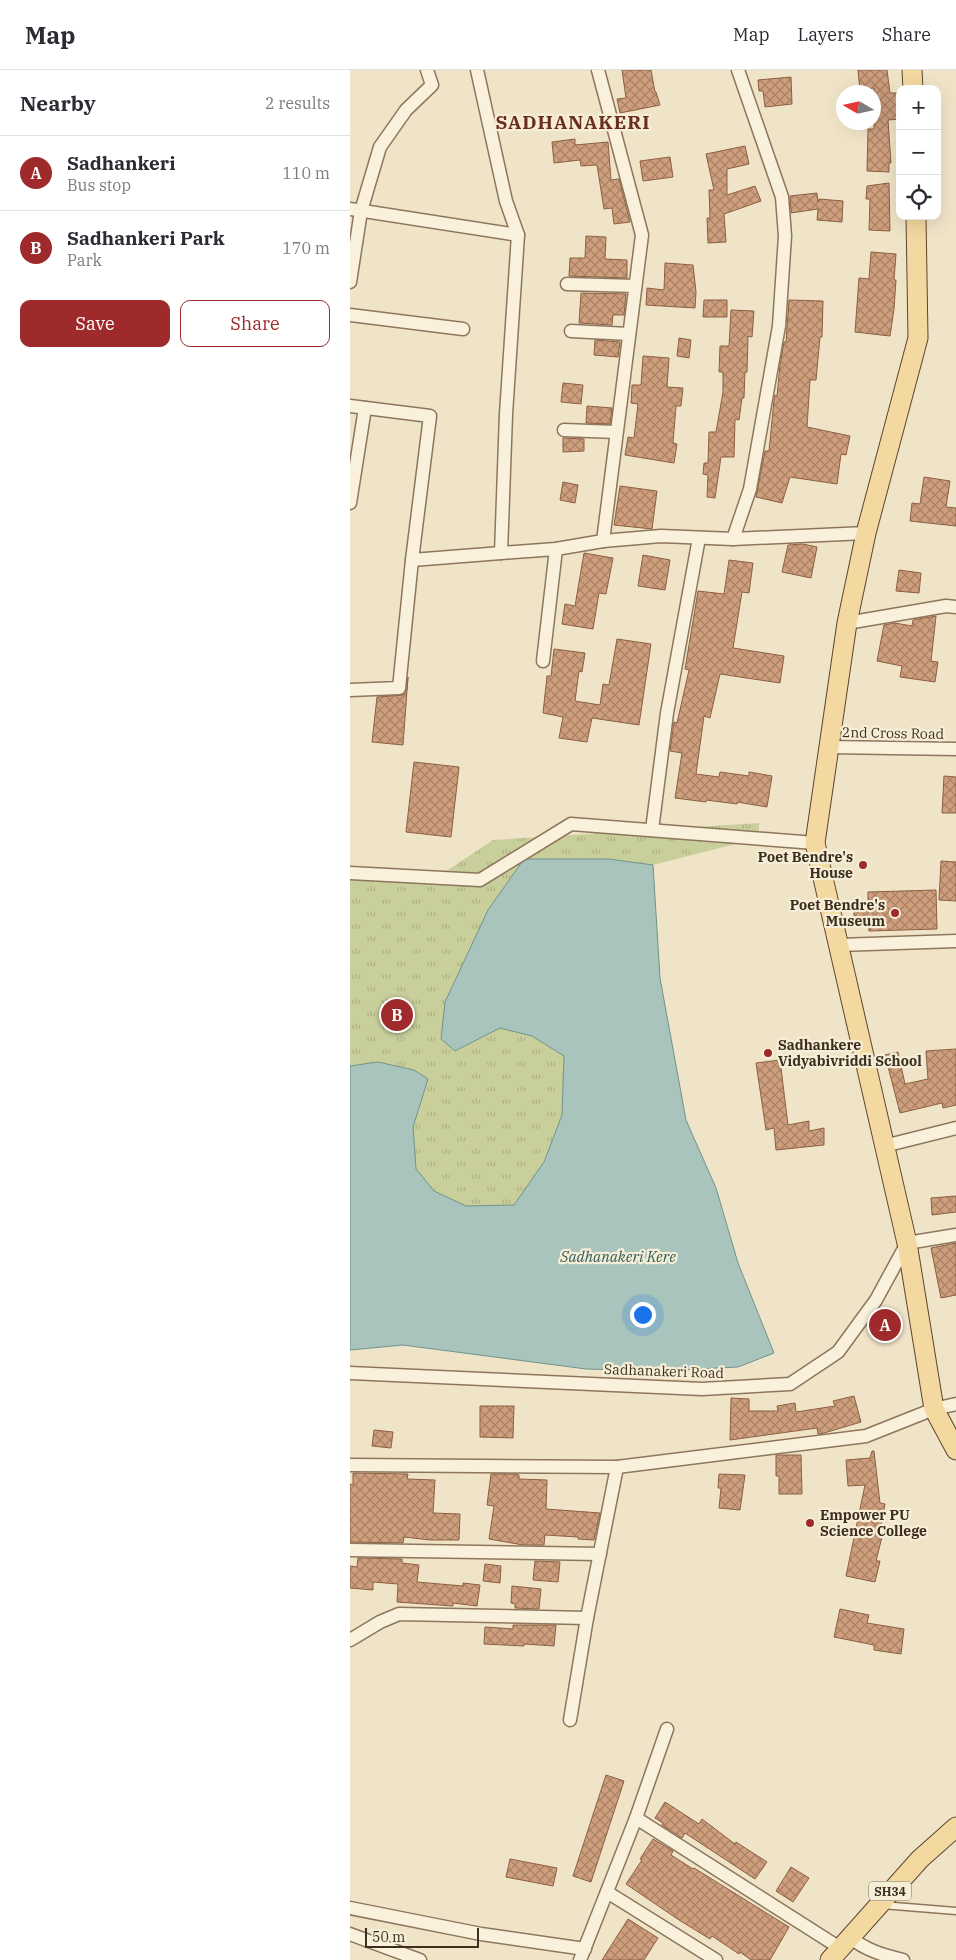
<!DOCTYPE html>
<html lang="en">
<head>
<meta charset="utf-8">
<style>
	:root { --surface:#fff; --page:#f2f2f3; --text:#2b2b33; --muted:#7c7c81; --line:#e1e1e2; --accent:#9e2a2b }
	body { margin:0; font-family:"IBM Plex Serif",serif; background:var(--page); color:var(--text) }
	.controls { position:absolute; right:15px; top:15px; display:grid; overflow:hidden; border-radius:10px; box-shadow:0 5px 20px #0002 }
	.controls button { width:45px; height:45px; display:grid; place-items:center; padding:0; border:0; border-bottom:1px solid var(--line); background:var(--surface); color:var(--text); font:25px sans-serif }
	.compass { position:absolute; left:486px; top:15px; width:45px; height:45px; border-radius:50%; background:var(--surface); box-shadow:0 5px 20px #0002; rotate:279deg }
	.scale { position:absolute; left:15px; bottom:12px; width:114px; box-sizing:border-box; padding-left:5px; border:2px solid #3d2e20; border-top:0; font-size:14px; line-height:18px; white-space:nowrap; color:#3d2e20; -webkit-text-stroke:4px #f7eed8; paint-order:stroke }
	.you { position:absolute; left:292px; top:1244px; width:18px; height:18px; margin:-12px; border:4px solid #fff; border-radius:50%; background:#1a73e8; box-shadow:0 0 0 8px #1a73e833 }
	.badge { display:grid; place-items:center; width:32px; height:32px; border-radius:50%; background:var(--accent); color:#fff; font-size:16px; font-weight:700 }
	.pin { position:absolute; translate:-50% -50%; border:2px solid #fff; box-shadow:0 1px 5px #0006 }
	.list { margin:0; padding:0; list-style:none }
	h2 { display:flex; justify-content:space-between; align-items:center; height:65px; margin:0; padding:0 20px; font-size:21px }
	h2 small { font-size:16px; font-weight:400; color:var(--muted) }
	.list li { display:grid; grid-template-columns:32px 1fr auto; gap:15px; align-items:center; box-sizing:border-box; height:75px; padding:0 20px; border-top:1px solid var(--line) }
	.list b { display:block; font-size:19px; white-space:nowrap }
	.list p { margin:0; font-size:16px; white-space:nowrap; color:var(--muted) }
	.list em { font-size:16px; font-style:normal; color:var(--muted) }
	.actions { display:flex; gap:10px; padding:15px 20px }
	.actions a { flex:1; padding:11px 0; border:1px solid var(--accent); border-radius:10px; text-align:center; font-size:18px; color:var(--accent) }
	.actions .main { background:var(--accent); color:#fff }
	.icon { flex:none; width:28px; height:28px; fill:none; stroke:currentColor; stroke-width:2; stroke-linecap:round; stroke-linejoin:round }
	.map { position:relative; flex:none; width:606px; height:1890px; overflow:hidden }
	header { display:flex; align-items:center; gap:30px; box-sizing:border-box; height:70px; padding:0 25px; background:var(--surface); border-bottom:1px solid var(--line) }
	header strong { font-size:24px }
	nav { display:flex; gap:28px; margin-inline-start:auto; font-size:18px }
	main { display:flex }
	aside { flex:1; background:var(--surface) }
	.map>svg:first-child { display:block }
	.park { fill:url(#park-tufts) }
	.water { fill:#a9c4bc; stroke:#6f938a }
	.building { fill:url(#building-cross-hatch); stroke:#8d5f41 }
	.lines { fill:none; stroke-linecap:round; stroke-linejoin:round }
	.service-casing { stroke:#8d765c; stroke-width:9 }
	.minor-casing { stroke:#8d765c; stroke-width:15 }
	.primary-casing { stroke:#5b4430; stroke-width:21 }
	.service { stroke:#faf1dc; stroke-width:6 }
	.minor { stroke:#faf1dc; stroke-width:12 }
	.primary { stroke:#f3d9a0; stroke-width:19 }
	.poi-dot { fill:#9e2a2b; stroke:#f7eed8; stroke-width:2 }
	.labels { text-anchor:middle; dominant-baseline:central; stroke-width:4.5; stroke-linejoin:round; paint-order:stroke }
	.shield { fill:#f7eed8; stroke:#756857; stroke-width:1 }
	.shield-label { font-size:12px; font-weight:bold; fill:#3d2e20 }
	.street-label { font-size:14px; fill:#3d2e20; stroke:#f7eed8 }
	.poi-label { font-size:14px; font-weight:bold; fill:#3d2e20; stroke:#f7eed8; text-anchor:end }
	.water-label { font-size:15px; font-style:italic; fill:#2f5d5a; stroke:#f7eed8 }
	.district-label { font-size:19px; font-weight:bold; letter-spacing:1px; fill:#6b2e1e; stroke:#f7eed8 }
</style>
</head>
<body>
<header>
<strong>Map</strong>
<nav><a>Map</a><a>Layers</a><a>Share</a></nav>
</header>
<main>
<aside>
<h2>Nearby<small>2 results</small></h2>
<ul class="list">
<li><span class="badge">A</span><div><b>Sadhankeri</b><p>Bus stop</p></div><em>110 m</em></li>
<li><span class="badge">B</span><div><b>Sadhankeri Park</b><p>Park</p></div><em>170 m</em></li>
</ul>
<div class="actions"><a class="main">Save</a><a>Share</a></div>
</aside>
<div class="map">
<svg width="606" height="1890" viewBox="0 0 606 1890">
	<defs>
		<pattern id="park-tufts" width="24" height="20" patternUnits="userSpaceOnUse" patternTransform="scale(1.25)"><rect width="24" height="20" fill="#c9cf9b"/><path d="M3 7l-1-3M5 7V3M7 7l1-3M15 17l-1-3M17 17v-4M19 17l1-3" fill="none" stroke="#aeb285"/></pattern>
		<pattern id="building-cross-hatch" width="8" height="8" patternUnits="userSpaceOnUse" patternTransform="scale(1.25)"><rect width="8" height="8" fill="#cf9f7d"/><path d="M0 0l8 8M0 8l8-8" fill="none" stroke="#a98266"/></pattern>
	</defs>
	<rect width="100%" height="100%" fill="#f0e4c8"/>
	<polygon class="park" points="409,753 409,768 303,795 259,789 174,789 138,840 95,932 105,981 150,957 182,966 214,986 212,1045 194,1092 164,1135 116,1136 84,1121 66,1099 63,1057 77,1009 64,1000 28,992 0,996 0,802 89,806 143,770"/>
	<polygon class="water" points="174,789 259,789 303,795 310,908 336,1050 366,1118 388,1193 424,1283 388,1297 309,1301 236,1299 53,1275 0,1280 0,996 28,992 64,1000 78,1009 63,1057 66,1099 84,1121 116,1136 164,1135 194,1092 212,1045 214,986 182,966 150,958 105,981 91,969 95,932 138,840"/>
	<g class="building">
		<polygon points="272,0 301,0 305,22 306,22 310,35 270,43 267,29 276,28"/>
		<polygon points="508,0 537,0 540,23 550,23 550,49 538,50 541,93 539,93 539,102 517,101 518,59 524,59 524,18 510,20"/>
		<polygon points="441,7 442,34 415,37 413,21 409,21 408,10"/>
		<polygon points="225,69 225,75 258,72 261,110 269,109 280,152 264,154 262,138 254,139 247,95 231,96 230,90 204,93 202,72"/>
		<polygon points="395,76 399,94 377,99 377,125 405,116 411,131 374,144 376,172 358,173 357,148 360,148 359,120 364,120 356,84"/>
		<polygon points="320,87 323,107 293,111 290,91"/>
		<polygon points="539,113 540,161 519,160 520,129 516,129 517,116"/>
		<polygon points="467,123 468,132 469,129 493,131 492,152 467,150 468,139 441,143 440,126"/>
		<polygon points="236,166 256,167 255,189 277,190 277,208 219,206 220,188 235,188"/>
		<polygon points="521,182 546,184 544,210 546,210 544,239 540,266 505,262 509,208 519,209"/>
		<polygon points="315,193 343,195 346,222 345,238 296,235 297,218 314,220"/>
		<polygon points="231,223 276,224 274,245 263,245 262,255 229,253"/>
		<polygon points="354,230 377,230 377,247 353,247"/>
		<polygon points="439,230 473,231 472,267 470,267 466,310 460,310 457,357 500,366 496,385 491,384 487,414 440,407 432,433 406,427 415,381 419,381 424,330 425,325 427,326 430,295 434,272 436,272"/>
		<polygon points="381,240 404,241 402,267 398,266 397,302 395,302 394,328 392,328 389,350 385,349 384,387 371,387 365,428 357,427 358,405 353,404 354,393 358,393 359,362 366,362 373,322 373,302 369,302 370,276 379,276"/>
		<polygon points="329,268 341,270 339,288 327,286"/>
		<polygon points="245,270 270,272 268,287 244,285"/>
		<polygon points="293,286 319,288 317,317 333,318 331,336 326,336 323,373 327,374 324,393 275,385 278,367 284,368 288,334 281,333 282,315 291,315"/>
		<polygon points="213,313 233,315 231,334 211,332"/>
		<polygon points="237,336 262,338 260,354 236,353"/>
		<polygon points="213,368 234,369 234,381 213,382"/>
		<polygon points="574,407 600,411 596,437 606,438 606,456 560,451 562,433 570,434"/>
		<polygon points="213,412 228,415 225,433 210,430"/>
		<polygon points="270,416 307,421 302,459 264,455"/>
		<polygon points="453,474 467,477 461,508 432,502 438,475"/>
		<polygon points="234,483 263,488 256,524 249,523 243,559 212,554 215,534 225,536"/>
		<polygon points="293,485 320,490 315,520 288,516"/>
		<polygon points="379,490 403,493 399,523 392,522 383,578 434,586 430,613 370,604 360,648 354,646 346,704 369,707 370,702 399,706 399,702 422,706 417,737 387,732 387,734 356,730 356,732 325,728 332,683 320,681 324,652 327,653 339,600 335,599 348,521 374,524"/>
		<polygon points="549,500 571,503 569,523 546,521"/>
		<polygon points="586,546 581,591 588,592 585,612 550,607 552,596 527,591 534,555 545,553 562,556 563,550"/>
		<polygon points="267,569 301,574 289,655 242,648 237,672 209,668 213,647 193,643 197,606 201,606 204,579 235,583 232,602 229,601 225,631 250,635 253,614 259,615"/>
		<polygon points="58,607 53,675 22,672 27,627 53,625 57,619"/>
		<polygon points="64,692 109,697 101,767 56,762"/>
		<polygon points="594,706 606,707 606,743 592,743"/>
		<polygon points="591,791 606,792 606,831 589,830"/>
		<polygon points="586,820 587,859 519,861 518,852 504,853 504,835 518,834 518,822"/>
		<polygon points="606,979 606,1035 593,1038 592,1033 550,1043 535,985 548,982 555,1014 578,1009 576,981"/>
		<polygon points="430,990 438,1055 459,1051 459,1061 474,1058 474,1075 426,1080 424,1058 416,1060 406,993"/>
		<polygon points="606,1126 606,1142 582,1145 581,1128"/>
		<polygon points="606,1173 606,1225 591,1228 581,1178"/>
		<polygon points="504,1326 511,1352 474,1363 468,1364 467,1358 380,1370 381,1328 399,1329 399,1341 428,1341 427,1336 445,1333 446,1342 485,1336 483,1331"/>
		<polygon points="130,1336 164,1336 163,1368 130,1367"/>
		<polygon points="24,1360 43,1362 41,1378 22,1376"/>
		<polygon points="522,1381 524,1381 530,1433 535,1434 530,1462 533,1463 526,1491 530,1491 525,1512 496,1506 515,1415 498,1416 496,1390 520,1388"/>
		<polygon points="426,1385 451,1385 452,1424 429,1424 429,1406 426,1406"/>
		<polygon points="3,1403 58,1404 57,1409 85,1410 83,1443 110,1444 109,1470 80,1470 54,1467 53,1473 0,1472 0,1414 3,1415"/>
		<polygon points="141,1404 165,1404 169,1405 169,1409 197,1410 196,1439 250,1443 244,1470 228,1469 228,1467 195,1465 194,1475 173,1475 139,1469 144,1436 137,1435"/>
		<polygon points="369,1404 395,1405 390,1440 369,1438 371,1418 368,1418"/>
		<polygon points="8,1488 52,1489 52,1493 69,1495 67,1512 113,1516 113,1513 130,1515 127,1536 103,1533 103,1536 47,1532 48,1514 23,1512 23,1520 0,1518 0,1496 7,1497"/>
		<polygon points="185,1491 210,1492 208,1512 183,1510"/>
		<polygon points="135,1494 151,1496 150,1513 133,1511"/>
		<polygon points="162,1516 191,1519 189,1539 165,1538 165,1534 161,1533"/>
		<polygon points="490,1539 519,1545 517,1553 554,1559 551,1584 524,1580 524,1575 484,1567"/>
		<polygon points="163,1555 206,1555 204,1576 174,1574 174,1576 134,1574 135,1557 163,1559"/>
		<polygon points="256,1705 274,1711 241,1812 223,1806"/>
		<polygon points="315,1732 349,1754 352,1749 385,1774 386,1772 417,1792 405,1809 335,1763 332,1768 312,1755 313,1753 305,1748"/>
		<polygon points="303,1769 323,1781 321,1785 343,1799 344,1798 439,1857 420,1890 401,1890 390,1882 389,1884 362,1866 360,1869 329,1850 276,1814 292,1790 290,1789"/>
		<polygon points="160,1789 207,1798 203,1816 156,1807"/>
		<polygon points="441,1797 459,1808 443,1832 426,1821"/>
		<polygon points="278,1849 308,1868 294,1890 252,1890"/>
	</g>
	<g class="lines">
		<defs>
			<polyline id="service" points="532,1835 606,1841"/>
			<g id="minor">
				<polyline points="127,0 156,131 168,165 156,344 151,483 206,479 253,471 311,466 383,469 516,463"/>
				<polyline points="248,0 292,165 253,471"/>
				<polyline points="0,139 168,165"/>
				<polyline points="0,212 11,141 30,77 56,40 82,15 77,0"/>
				<polyline points="217,214 285,216"/>
				<polyline points="0,245 113,259"/>
				<polyline points="221,261 279,264"/>
				<polyline points="0,336 80,346 62,490 151,483"/>
				<polyline points="214,360 266,362"/>
				<polyline points="0,433 15,338"/>
				<polyline points="383,469 400,419 429,256 435,166 432,127 388,0"/>
				<polyline points="497,553 596,536 606,537"/>
				<polyline points="193,591 206,479"/>
				<polyline points="0,620 49,618 62,490"/>
				<polyline points="479,677 606,679"/>
				<polyline points="302,760 317,643 349,468"/>
				<polyline points="0,803 130,810 221,754 465,773"/>
				<polyline points="489,875 606,871"/>
				<polyline points="534,1076 606,1058"/>
				<polyline points="0,1303 352,1319 440,1314 488,1282 526,1230 557,1173 606,1165"/>
				<polyline points="0,1395 267,1397 516,1366 584,1339 606,1334"/>
				<polyline points="0,1480 250,1484"/>
				<polyline points="0,1570 30,1552 49,1544 237,1548"/>
				<polyline points="220,1650 237,1548 267,1397"/>
				<polyline points="286,1748 490,1878"/>
				<polyline points="257,1822 366,1890"/>
				<polyline points="0,1838 131,1864 235,1879"/>
				<polyline points="0,1864 70,1890"/>
				<path d="M 500,1867 C 515,1880 533,1885 553,1890"/>
				<polyline points="230,1890 286,1748 317,1659"/>
			</g>
			<g id="primary">
				<polyline points="562,0 563,19"/>
				<polyline points="566,146 568,268 516,463 497,553 465,773 557,1173 584,1339 606,1380"/>
				<polyline points="480,1890 570,1789 606,1757"/>
			</g>
		</defs>
		<use href="#service" class="service-casing"/>
		<use href="#minor" class="minor-casing"/>
		<use href="#primary" class="primary-casing"/>
		<use href="#service" class="service"/>
		<use href="#minor" class="minor"/>
		<use href="#primary" class="primary"/>
	</g>
	<g class="poi-dot">
		<circle cx="513" cy="795" r="5"/>
		<circle cx="545" cy="843" r="5"/>
		<circle cx="418" cy="983" r="5"/>
		<circle cx="460" cy="1453" r="5"/>
	</g>
	<g class="labels">
		<rect class="shield" x="519" y="1811.5" width="42" height="19" rx="4"/>
		<g class="shield-label">
			<text x="540" y="1821">SH34</text>
		</g>
		<g class="street-label">
			<text transform="translate(543 663) rotate(1)">2nd Cross Road</text>
			<text transform="translate(314 1301) rotate(2)">Sadhanakeri Road</text>
		</g>
		<g class="poi-label">
			<text x="503" y="787">Poet Bendre's<tspan x="503" dy="16">House</tspan></text>
			<text x="535" y="835">Poet Bendre's<tspan x="535" dy="16">Museum</tspan></text>
			<text x="428" y="975" text-anchor="start">Sadhankere<tspan x="428" dy="16">Vidyabivriddi School</tspan></text>
			<text x="470" y="1445" text-anchor="start">Empower PU<tspan x="470" dy="16">Science College</tspan></text>
		</g>
		<g class="water-label">
			<text x="268" y="1186">Sadhanakeri Kere</text>
		</g>
		<g class="district-label">
			<text x="223" y="52">SADHANAKERI</text>
		</g>
	</g>
</svg>
<div class="controls">
<button>+</button>
<button>−</button>
<button><svg class="icon" aria-label="locate" viewBox="0 0 24 24"><circle cx="12" cy="12" r="6"/><path d="M12 2v4M12 18v4M2 12h4M18 12h4"/></svg></button>
</div>
<svg class="compass" viewBox="-18 -18 36 36"><path d="M0-13l5 13h-10z" fill="#e53935"/><path d="M0 13l5-13h-10z" fill="#7c7c81"/></svg>
<div class="scale">50 m</div>
<div class="you"></div>
<div class="pin badge" style="left:535px;top:1255px">A</div>
<div class="pin badge" style="left:47px;top:945px">B</div>
</div>
</main>
</body>
</html>
